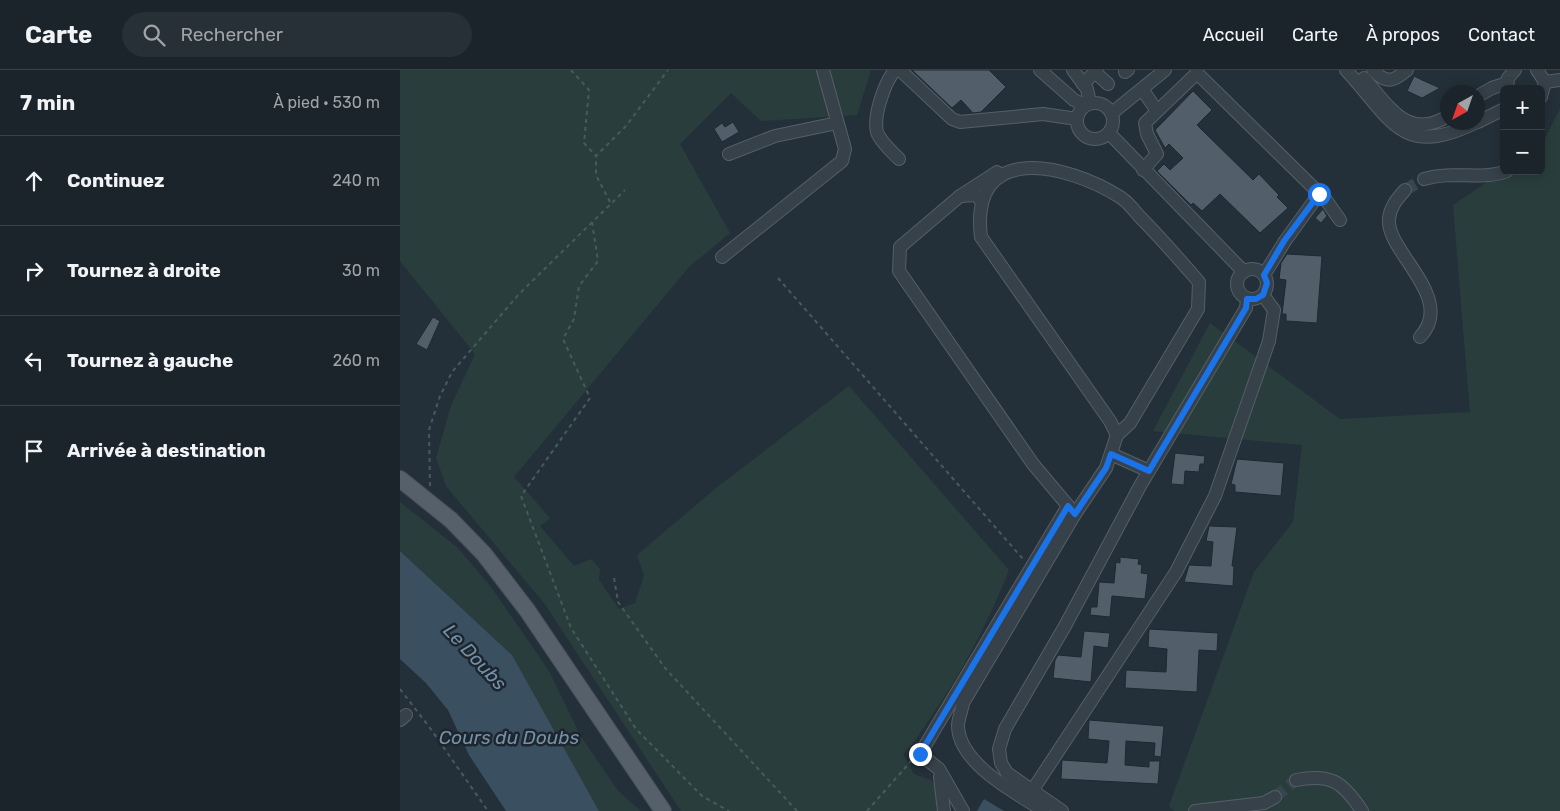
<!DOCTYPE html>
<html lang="fr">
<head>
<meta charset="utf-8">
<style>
	:root { --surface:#1b242b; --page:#283037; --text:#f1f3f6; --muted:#a0a4a9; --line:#394147 }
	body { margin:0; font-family:Rubik,sans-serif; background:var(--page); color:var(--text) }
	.controls { position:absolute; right:15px; top:15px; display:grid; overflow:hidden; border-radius:8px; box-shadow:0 2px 12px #0003 }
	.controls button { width:45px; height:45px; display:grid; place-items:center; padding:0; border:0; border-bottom:1px solid var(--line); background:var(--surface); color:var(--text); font:25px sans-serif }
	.compass { position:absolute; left:1040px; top:15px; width:45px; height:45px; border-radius:50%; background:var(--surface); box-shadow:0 2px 12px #0003; rotate:220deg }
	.stop { position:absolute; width:15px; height:15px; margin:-11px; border:4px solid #1a73e8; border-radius:50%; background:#fff }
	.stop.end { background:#1a73e8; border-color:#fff; box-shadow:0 1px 5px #0008 }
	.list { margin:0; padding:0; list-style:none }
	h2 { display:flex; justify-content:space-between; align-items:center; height:65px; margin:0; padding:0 20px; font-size:21px }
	h2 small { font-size:16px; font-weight:400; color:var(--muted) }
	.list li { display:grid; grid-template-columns:32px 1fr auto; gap:15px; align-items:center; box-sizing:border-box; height:90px; padding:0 20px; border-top:1px solid var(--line) }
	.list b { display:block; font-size:19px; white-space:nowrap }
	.list em { font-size:16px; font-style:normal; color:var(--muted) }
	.icon { flex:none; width:28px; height:28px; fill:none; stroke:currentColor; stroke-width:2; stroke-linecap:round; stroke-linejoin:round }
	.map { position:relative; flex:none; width:1160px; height:741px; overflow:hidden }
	header { display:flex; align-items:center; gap:30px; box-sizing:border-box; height:70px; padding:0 25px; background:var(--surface); border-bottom:1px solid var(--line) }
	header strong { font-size:24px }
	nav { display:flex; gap:28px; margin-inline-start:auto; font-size:18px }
	.search { width:350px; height:45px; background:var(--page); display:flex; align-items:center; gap:12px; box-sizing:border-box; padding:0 18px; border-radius:28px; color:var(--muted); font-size:19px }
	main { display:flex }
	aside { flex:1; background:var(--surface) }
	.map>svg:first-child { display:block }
	.green { fill:#293e3c }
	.water { fill:#3a5061 }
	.building { fill:#525e6a; stroke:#1e2831 }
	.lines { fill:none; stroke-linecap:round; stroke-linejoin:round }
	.minor-tunnel { stroke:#39454e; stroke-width:12; stroke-dasharray:12 6; stroke-linecap:butt }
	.minor-casing { stroke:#555f68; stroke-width:14 }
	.major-casing { stroke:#434d56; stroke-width:18 }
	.path { stroke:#475b5b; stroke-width:2; stroke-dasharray:4 4; stroke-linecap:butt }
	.minor { stroke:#37414a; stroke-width:12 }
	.major { stroke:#55606a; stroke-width:16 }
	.route { stroke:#1a73e8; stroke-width:6 }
	.labels { text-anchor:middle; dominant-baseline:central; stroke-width:5; stroke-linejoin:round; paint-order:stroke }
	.water-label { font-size:19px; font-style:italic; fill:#7591a7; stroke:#1d262f }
</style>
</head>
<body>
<header>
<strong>Carte</strong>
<div class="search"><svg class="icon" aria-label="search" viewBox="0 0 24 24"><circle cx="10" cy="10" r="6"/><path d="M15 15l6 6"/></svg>Rechercher</div>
<nav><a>Accueil</a><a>Carte</a><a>À propos</a><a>Contact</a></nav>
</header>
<main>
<aside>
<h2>7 min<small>À pied · 530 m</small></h2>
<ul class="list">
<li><svg class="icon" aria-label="ahead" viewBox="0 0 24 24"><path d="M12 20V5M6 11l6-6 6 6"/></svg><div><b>Continuez</b></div><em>240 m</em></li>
<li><svg class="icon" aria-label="right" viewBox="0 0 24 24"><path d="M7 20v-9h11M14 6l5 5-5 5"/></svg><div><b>Tournez à droite</b></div><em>30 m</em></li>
<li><svg class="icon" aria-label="left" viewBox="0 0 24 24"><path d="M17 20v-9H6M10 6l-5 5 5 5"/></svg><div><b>Tournez à gauche</b></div><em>260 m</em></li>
<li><svg class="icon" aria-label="arrive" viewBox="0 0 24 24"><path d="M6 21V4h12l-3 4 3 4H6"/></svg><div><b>Arrivée à destination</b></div></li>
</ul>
</aside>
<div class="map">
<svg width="1160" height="741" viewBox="0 0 1160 741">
	<rect width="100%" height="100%" fill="#243039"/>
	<g class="green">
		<path d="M 0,0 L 471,0 L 457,45 L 361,51 L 331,23 L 280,74 L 330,163 L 289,197 L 114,407 L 150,448 L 140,456 L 174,496 L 191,489 L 200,499 L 199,510 L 219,539 L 235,533 L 244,505 L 237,485 L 315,419 L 449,316 L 609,500 C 589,551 562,602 531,647 C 521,661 515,673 503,684 L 514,704 L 531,710 L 538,720 L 539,741 L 281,741 L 144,533 L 46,416 L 36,388 L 51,336 L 75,284 L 0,191 Z"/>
		<polygon points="1160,39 1160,741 774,741 769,736 854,502 893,452 902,375 753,361 810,253 940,349 1070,342 1053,135 1104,101 1141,101 1141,76"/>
		<polygon points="0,432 58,478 91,517 149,601 180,665 218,721 241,741 199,741 112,585 0,481"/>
	</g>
	<g class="water">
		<polygon points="0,481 112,585 199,741 106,741 69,685 48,640 26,613 0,589"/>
		<polygon points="584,729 604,741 577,741"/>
	</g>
	<g class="building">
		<polygon points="512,0 589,0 606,17 581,42 573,43 561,30 552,38"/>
		<polygon points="1014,6 1022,10 1040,18 1022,28 1007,21"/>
		<polygon points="793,21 812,40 797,55 853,110 859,104 879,125 877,127 888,138 860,163 820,124 802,141 793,133 791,135 757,101 764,94 770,100 783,88 769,74 765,78 755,60"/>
		<polygon points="333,52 339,62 322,72 314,59 322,53 325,57"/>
		<polygon points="923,139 927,146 921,153 915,148"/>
		<polygon points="887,184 922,186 917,253 886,251 886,244 882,244 886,210 879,209 881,193"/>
		<polygon points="33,247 40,251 27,280 16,274"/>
		<polygon points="775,383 805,386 804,394 800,394 799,402 785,401 784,415 771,414"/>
		<polygon points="837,389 884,393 881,426 835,422 835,415 831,414"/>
		<polygon points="809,456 837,457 832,496 834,496 833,516 784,512 789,495 811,496 813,472 806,471"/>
		<polygon points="720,487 739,489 738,494 742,495 741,503 748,504 745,529 712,526 710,547 690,545 691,537 697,537 699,512 714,513 716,492 720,493"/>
		<polygon points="749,559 818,563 817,581 799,580 797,622 725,618 726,600 766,602 767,579 748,577"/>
		<polygon points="684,561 710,563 708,578 694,576 691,612 653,608 655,590 658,585 681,587"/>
		<polygon points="689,650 764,656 761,687 754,686 755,673 726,671 725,695 749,697 749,691 760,691 758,714 661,709 662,690 707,693 709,671 688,669"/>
	</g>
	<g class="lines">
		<g class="minor-tunnel">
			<polyline points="1005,120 1024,109"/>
			<polyline points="875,727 896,710"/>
		</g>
		<defs>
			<g id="minor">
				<path d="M 495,0 C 485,12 473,45 477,62 C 480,71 492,82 499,89"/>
				<polyline points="500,0 552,49 560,52 643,44 677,49"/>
				<polyline points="640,0 674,30 685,35"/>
				<polyline points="673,0 687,19 690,33"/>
				<path d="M 946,0 C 993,51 1001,89 1077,52"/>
				<path d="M 973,0 C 986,14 993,12 1007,0"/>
				<polyline points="1137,0 1145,12 1141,27"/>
				<polyline points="725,2 728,0"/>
				<path d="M 964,8 C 989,36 1007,71 1048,46"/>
				<polyline points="1145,12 1160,10"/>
				<polyline points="683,14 693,4 697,4 708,14"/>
				<polyline points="742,19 757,41"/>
				<polyline points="1107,19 1108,8 1115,0"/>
				<polyline points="1078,26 1092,18 1107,13"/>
				<circle cx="695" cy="51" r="18"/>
				<polyline points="712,43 765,0"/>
				<polyline points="1078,52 1104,39"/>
				<polyline points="709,63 844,202"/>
				<polyline points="329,84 375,66 437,53"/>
				<polyline points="743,100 757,84 747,64 745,53 797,3 926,130 940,150"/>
				<path d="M 1024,109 C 1054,100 1080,111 1107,101"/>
				<path d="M 1005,120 C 997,129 990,137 989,149 C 986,182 1057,228 1020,267"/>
				<polyline points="560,126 500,177 499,201 633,394 675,444"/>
				<polyline points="582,131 575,125 560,126 597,102"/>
				<polyline points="322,187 442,91 445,79 423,0"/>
				<circle cx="852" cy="214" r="15"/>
				<polyline points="864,205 885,171 919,124"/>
				<polyline points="711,384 749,401"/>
				<polyline points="0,650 6,645"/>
				<polyline points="540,707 544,741"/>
				<path d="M 896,710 C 931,703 943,712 962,741"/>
				<polyline points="632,721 776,502 815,426 869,271 874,240 863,225"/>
				<polyline points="563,741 539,699 520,684 668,436"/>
				<path d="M 644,741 C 616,723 559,694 558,656 C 558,649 562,640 563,633 L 675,444 L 706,398 L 717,365 L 730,353 L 798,239 L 799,212 C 779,189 760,167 739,146 C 734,140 728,132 720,127 C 668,94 569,70 581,167 L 710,351 L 717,365"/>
				<polyline points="662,741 607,703 601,693 599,679 605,659 665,556 740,416 846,238 847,229"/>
				<polyline points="795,741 864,733 875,727"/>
			</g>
			<polyline id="major" points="0,409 51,450 84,484 127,540 263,741"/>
		</defs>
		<use href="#minor" class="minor-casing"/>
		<use href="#major" class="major-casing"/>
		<g class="path">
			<polyline points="171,0 189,20 184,73 196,86"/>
			<polyline points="210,132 196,105 196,86 226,56 268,0"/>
			<polyline points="192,152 198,191 179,216 174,249 163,269 190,328 121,426 171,558 236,659 302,726 329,741"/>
			<polyline points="378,208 623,489"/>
			<polyline points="30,416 29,360 40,326 52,302 119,224 225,120"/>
			<polyline points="214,508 218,532 265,598 397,741"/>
			<polyline points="0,619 30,658 88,741"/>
			<polyline points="467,741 512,690"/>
		</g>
		<use href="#minor" class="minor"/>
		<use href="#major" class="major"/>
	</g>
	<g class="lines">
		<polyline class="route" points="520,684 668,436 675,444 706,398 711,384 749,401 846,238 847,229 856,229 863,225 867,213 864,205 884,171 919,124"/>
	</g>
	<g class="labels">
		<g class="water-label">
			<text transform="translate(75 587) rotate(47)">Le Doubs</text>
			<text x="109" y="667">Cours du Doubs</text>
		</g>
	</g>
</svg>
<div class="controls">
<button>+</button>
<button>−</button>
</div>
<svg class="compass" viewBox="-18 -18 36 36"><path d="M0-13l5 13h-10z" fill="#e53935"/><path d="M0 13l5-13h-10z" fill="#a0a4a9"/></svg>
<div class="stop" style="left:919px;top:124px"></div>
<div class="stop end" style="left:520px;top:684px"></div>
</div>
</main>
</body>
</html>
